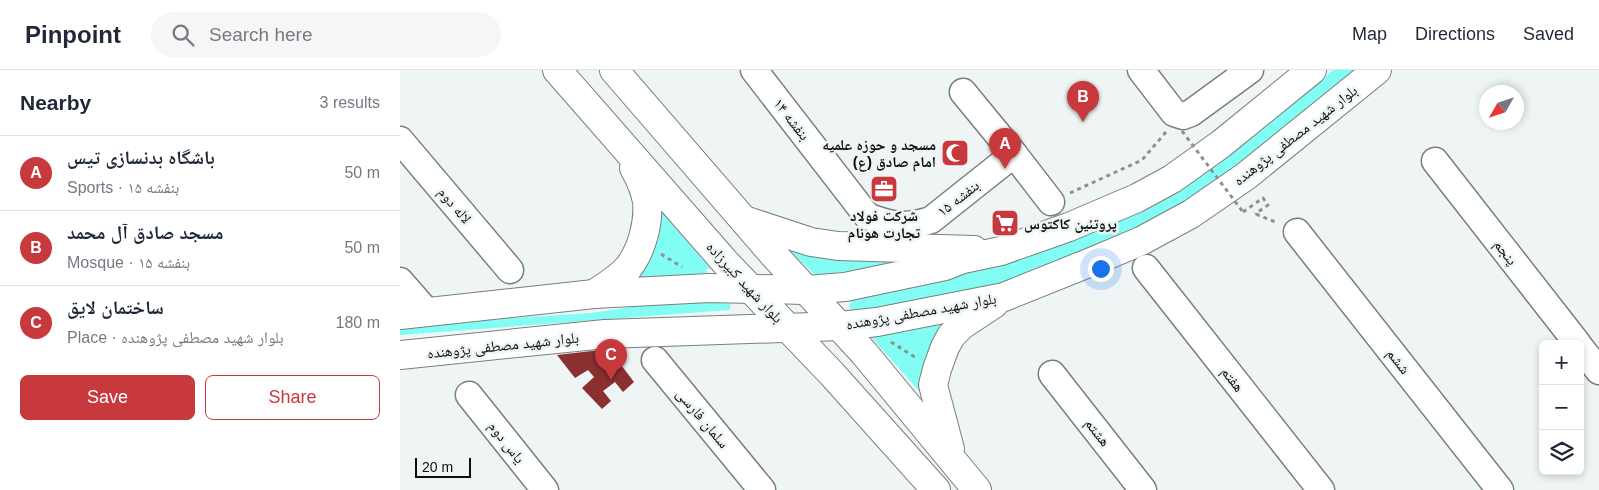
<!DOCTYPE html>
<html lang="en">
<head>
<meta charset="utf-8">
<style>
	:root { --surface:#fff; --page:#f6f6f7; --text:#1f2937; --muted:#747a83; --line:#e0e1e3; --accent:#c8393e }
	body { margin:0; font-family:Arial,"Noto Naskh Arabic",sans-serif; background:var(--page); color:var(--text) }
	.controls { position:absolute; right:15px; bottom:15px; display:grid; overflow:hidden; border-radius:8px; box-shadow:0 2px 8px #0003 }
	.controls button { width:45px; height:45px; display:grid; place-items:center; padding:0; border:0; border-bottom:1px solid var(--line); background:var(--surface); color:var(--text); font:25px sans-serif }
	.compass { position:absolute; left:1079px; top:15px; width:45px; height:45px; border-radius:50%; background:var(--surface); box-shadow:0 2px 8px #0003; rotate:231deg }
	.scale { position:absolute; left:15px; bottom:12px; width:56px; box-sizing:border-box; padding-left:5px; border:2px solid #0d0f0f; border-top:0; font-size:14px; line-height:18px; white-space:nowrap; color:#0d0f0f; -webkit-text-stroke:4px #eef5f4; paint-order:stroke }
	.you { position:absolute; left:700px; top:198px; width:18px; height:18px; margin:-12px; border:4px solid #fff; border-radius:50%; background:#1a73e8; box-shadow:0 0 0 8px #1a73e833 }
	.badge { display:grid; place-items:center; width:32px; height:32px; border-radius:50%; background:var(--accent); color:#fff; font-size:16px; font-weight:700 }
	.pin { position:absolute; translate:-50% -41px; filter:drop-shadow(0 1px 2px #0008) }
	.pin::after { content:''; position:absolute; top:26px; width:18px; height:15px; background:inherit; clip-path:polygon(0 0,100% 0,50% 100%) }
	.list { margin:0; padding:0; list-style:none }
	h2 { display:flex; justify-content:space-between; align-items:center; height:65px; margin:0; padding:0 20px; font-size:21px }
	h2 small { font-size:16px; font-weight:400; color:var(--muted) }
	.list li { display:grid; grid-template-columns:32px 1fr auto; gap:15px; align-items:center; box-sizing:border-box; height:75px; padding:0 20px; border-top:1px solid var(--line) }
	.list b { display:block; font-size:19px; white-space:nowrap }
	.list p { margin:0; font-size:16px; white-space:nowrap; color:var(--muted) }
	.list em { font-size:16px; font-style:normal; color:var(--muted) }
	.actions { display:flex; gap:10px; padding:15px 20px }
	.actions a { flex:1; padding:11px 0; border:1px solid var(--accent); border-radius:8px; text-align:center; font-size:18px; color:var(--accent) }
	.actions .main { background:var(--accent); color:#fff }
	.icon { flex:none; width:28px; height:28px; fill:none; stroke:currentColor; stroke-width:2; stroke-linecap:round; stroke-linejoin:round }
	.map { position:relative; flex:none; width:1199px; height:420px; overflow:hidden }
	header { display:flex; align-items:center; gap:30px; box-sizing:border-box; height:70px; padding:0 25px; background:var(--surface); border-bottom:1px solid var(--line) }
	header strong { font-size:24px }
	nav { display:flex; gap:28px; margin-inline-start:auto; font-size:18px }
	.search { width:350px; height:45px; background:var(--page); display:flex; align-items:center; gap:12px; box-sizing:border-box; padding:0 18px; border-radius:28px; color:var(--muted); font-size:19px }
	main { display:flex }
	aside { flex:1; background:var(--surface) }
	.map>svg:first-child { display:block }
	.green { fill:#82fdf3 }
	.building { fill:#8b2f30 }
	.lines { fill:none; stroke-linecap:round; stroke-linejoin:round }
	.minor-casing { stroke:#797f7e; stroke-width:29 }
	.major-casing { stroke:#797f7e; stroke-width:30 }
	.path { stroke:#8d9291; stroke-width:3; stroke-dasharray:4 4; stroke-linecap:butt }
	.minor { stroke:#fff; stroke-width:26 }
	.major { stroke:#fff; stroke-width:28 }
	.path-bridge { stroke:#8d9291; stroke-width:3; stroke-dasharray:4 4; stroke-linecap:butt }
	.labels { text-anchor:middle; dominant-baseline:central; stroke-width:5; stroke-linejoin:round; paint-order:stroke }
	.street-label { font-size:15px; fill:#0d0f0f; stroke:#eef5f4 }
	.poi-label { font-size:15px; font-weight:bold; fill:#0d0f0f; stroke:#eef5f4; text-anchor:end }
</style>
</head>
<body>
<header>
<strong>Pinpoint</strong>
<div class="search"><svg class="icon" aria-label="search" viewBox="0 0 24 24"><circle cx="10" cy="10" r="6"/><path d="M15 15l6 6"/></svg>Search here</div>
<nav><a>Map</a><a>Directions</a><a>Saved</a></nav>
</header>
<main>
<aside>
<h2>Nearby<small>3 results</small></h2>
<ul class="list">
<li><span class="badge">A</span><div><b>باشگاه بدنسازی تیس</b><p>Sports · بنفشه ۱۵</p></div><em>50 m</em></li>
<li><span class="badge">B</span><div><b>مسجد صادق آل محمد</b><p>Mosque · بنفشه ۱۵</p></div><em>50 m</em></li>
<li><span class="badge">C</span><div><b>ساختمان لایق</b><p>Place · بلوار شهید مصطفی پژوهنده</p></div><em>180 m</em></li>
</ul>
<div class="actions"><a class="main">Save</a><a>Share</a></div>
</aside>
<div class="map">
<svg width="1199" height="420" viewBox="0 0 1199 420">
	<rect width="100%" height="100%" fill="#eef5f4"/>
	<g class="green">
		<polygon points="933,0 959,0 826,107 770,141 739,157 647,196 591,216 477,240 453,241 449,237 451,230 455,227 610,189 865,53"/>
		<polygon points="256,135 309,197 310,199 306,199 307,203 229,210"/>
		<polygon points="375,166 556,182 500,193 416,206"/>
		<polygon points="328,230 331,237 329,240 0,265 0,255 191,243 272,231"/>
		<polygon points="560,251 533,337 467,262"/>
	</g>
	<polygon class="building" points="209,279 234,312 223,322 215,312 203,321 211,331 202,339 182,318 194,307 188,300 175,308 157,285"/>
	<g class="lines">
		<defs>
			<g id="minor">
				<path d="M 354,0 L 467,146 C 492,156 505,158 531,150 L 614,84 L 563,22"/>
				<polyline points="741,0 774,43 783,46 791,43 850,0"/>
				<polyline points="0,70 110,200"/>
				<polyline points="614,84 651,132"/>
				<polyline points="1035,91 1178,274"/>
				<polyline points="897,162 1100,420"/>
				<polyline points="746,198 921,420"/>
				<polyline points="0,211 27,242"/>
				<polyline points="1180,277 1199,301"/>
				<polyline points="255,290 362,420"/>
				<polyline points="652,304 743,420"/>
				<polyline points="69,325 145,420"/>
			</g>
			<g id="major">
				<polyline points="157,0 325,192 432,304 536,420"/>
				<polyline points="214,0 373,184 464,283 577,420"/>
				<polyline points="344,150 411,172 438,176 574,180"/>
				<path d="M 194,224 C 206,216 218,209 228,198 C 242,180 249,153 247,131 C 245,121 239,107 234,98"/>
				<polyline points="0,245 194,224 309,218 406,220 445,217 545,196 563,189 601,181 669,157 737,128 772,109 821,74 912,0"/>
				<polyline points="0,285 205,264 440,256 477,252 604,227 696,190 741,171 791,144 846,106 977,0"/>
				<polyline points="550,379 533,315 537,299 545,277 551,266 562,255 594,234"/>
			</g>
		</defs>
		<use href="#minor" class="minor-casing"/>
		<use href="#major" class="major-casing"/>
		<g class="path">
			<polyline points="670,123 742,90 766,62"/>
			<polyline points="843,142 863,128 868,135 855,144"/>
			<polyline points="856,144 878,153"/>
			<polyline points="261,184 282,197"/>
			<polyline points="491,272 518,289"/>
		</g>
		<use href="#minor" class="minor"/>
		<use href="#major" class="major"/>
		<polyline class="path-bridge" points="782,61 843,142"/>
	</g>
	<defs>
		<symbol id="mosque-square" viewBox="-11 -11 22 22"><rect x="-9" y="-9" width="18" height="18" rx="4" fill="#c8393e" stroke="#eef5f4"/><path d="M3.5-4.9A6 6 0 1 0 3.5 4.9A5 5 0 1 1 3.5-4.9Z" fill="#fff"/></symbol>
		<symbol id="office-square" viewBox="-11 -11 22 22"><rect x="-9" y="-9" width="18" height="18" rx="4" fill="#c8393e" stroke="#eef5f4"/><path d="M-6-3h4V-5.5h4V-3h4V5H-6ZM-1-4.5V-3h2v-1.5ZM-6 0V1H6V0Z" fill="#fff"/></symbol>
		<symbol id="supermarket-square" viewBox="-11 -11 22 22"><rect x="-9" y="-9" width="18" height="18" rx="4" fill="#c8393e" stroke="#eef5f4"/><path d="M-6-5.5h2.5l.6 2H6L4.5 2H-2.5L-4.4-4H-6ZM-1.5 3.2a1.3 1.3 0 1 0 .1 0ZM3 3.2a1.3 1.3 0 1 0 .1 0Z" fill="#fff"/></symbol>
	</defs>
	<g fill-rule="evenodd">
		<use href="#mosque-square" x="539" y="67" width="32" height="32"/>
		<use href="#office-square" x="468" y="103" width="32" height="32"/>
		<use href="#supermarket-square" x="589" y="137" width="32" height="32"/>
	</g>
	<g class="labels">
		<g class="street-label">
			<text transform="translate(392 49) rotate(52)">بنفشه ۱۴</text>
			<text transform="translate(895 65) rotate(-38)">بلوار شهید مصطفی پژوهنده</text>
			<text transform="translate(558 128) rotate(-38)">بنفشه ۱۵</text>
			<text transform="translate(55 135) rotate(50)">لاله دوم</text>
			<text transform="translate(1106 182) rotate(52)">پنجم</text>
			<text transform="translate(345 212) rotate(47)">بلوار شهید کبیرزاده</text>
			<text transform="translate(521 241) rotate(-10)">بلوار شهید مصطفی پژوهنده</text>
			<text transform="translate(103 275) rotate(-6)">بلوار شهید مصطفی پژوهنده</text>
			<text transform="translate(999 291) rotate(52)">ششم</text>
			<text transform="translate(833 309) rotate(52)">هفتم</text>
			<text transform="translate(303 348) rotate(50)">سلمان فارسی</text>
			<text transform="translate(698 362) rotate(52)">هشتم</text>
			<text transform="translate(107 372) rotate(52)">یاس دوم</text>
		</g>
		<g class="poi-label">
			<text x="536" y="74">مسجد و حوزه علمیه<tspan x="536" dy="17">امام صادق (ع)</tspan></text>
			<text x="484" y="145" text-anchor="middle">شرکت فولاد<tspan x="484" dy="17">تجارت هونام</tspan></text>
			<text x="624" y="153" text-anchor="start">پروتئین کاکتوس</text>
		</g>
	</g>
</svg>
<div class="controls">
<button>+</button>
<button>−</button>
<button><svg class="icon" aria-label="layers" viewBox="0 0 24 24"><path d="M12 4l9 5-9 5-9-5zM3 14l9 5 9-5"/></svg></button>
</div>
<svg class="compass" viewBox="-18 -18 36 36"><path d="M0-13l5 13h-10z" fill="#e53935"/><path d="M0 13l5-13h-10z" fill="#747a83"/></svg>
<div class="scale">20 m</div>
<div class="you"></div>
<div class="pin badge" style="left:605px;top:99px">A</div>
<div class="pin badge" style="left:683px;top:52px">B</div>
<div class="pin badge" style="left:211px;top:310px">C</div>
</div>
</main>
</body>
</html>
